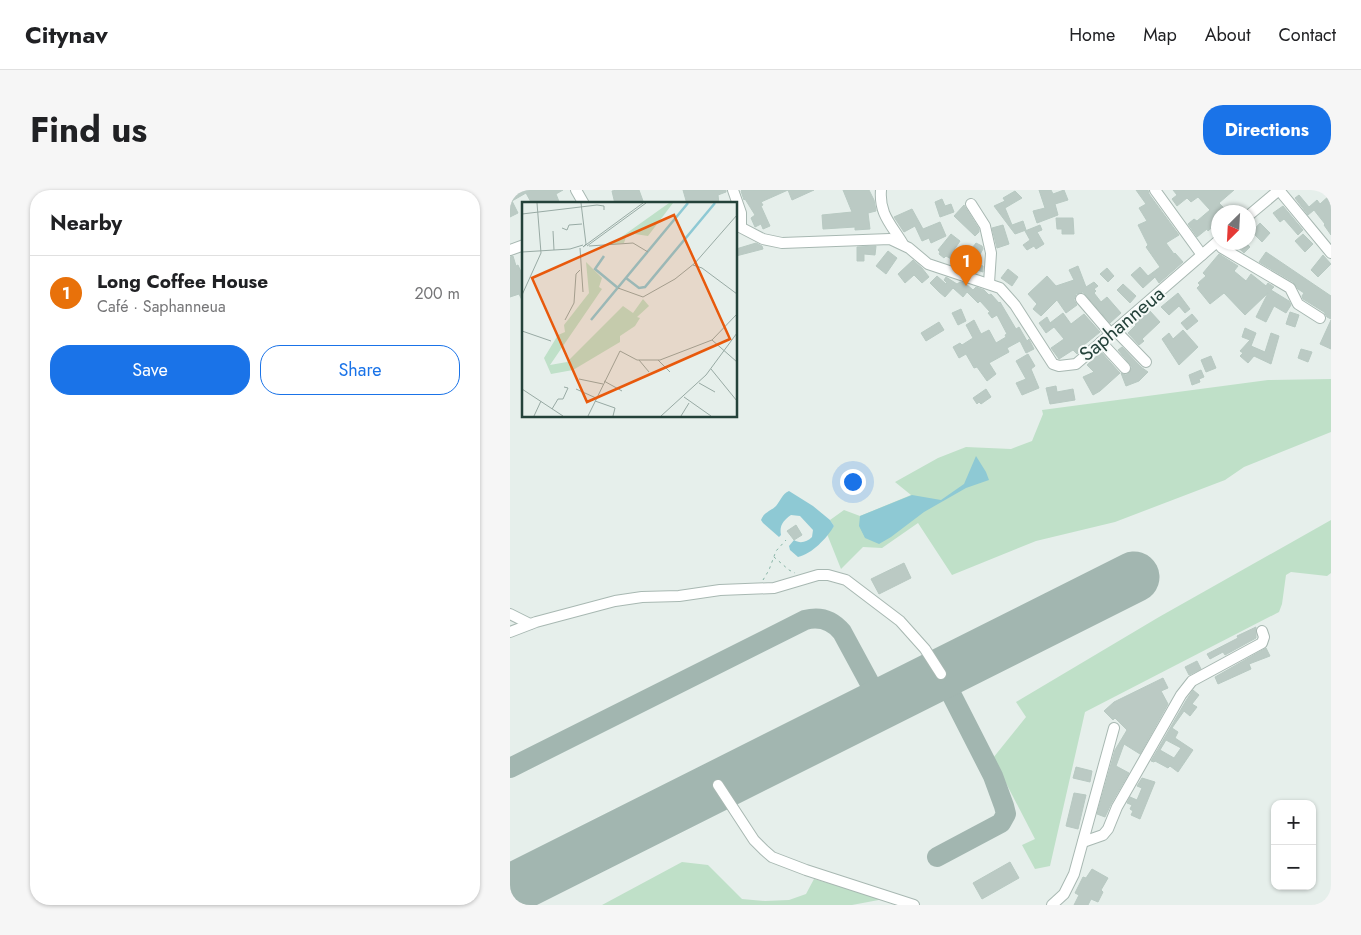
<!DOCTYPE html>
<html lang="en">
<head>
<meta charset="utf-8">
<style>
	:root { --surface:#fff; --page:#f6f6f6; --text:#202124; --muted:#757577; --line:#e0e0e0; --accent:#1a73e8 }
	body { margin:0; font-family:Jost,sans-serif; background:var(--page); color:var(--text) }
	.controls { position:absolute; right:15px; bottom:15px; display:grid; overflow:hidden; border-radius:10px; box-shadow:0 1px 4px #0004 }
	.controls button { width:45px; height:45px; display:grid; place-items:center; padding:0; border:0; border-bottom:1px solid var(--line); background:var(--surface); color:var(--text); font:25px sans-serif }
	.compass { position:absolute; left:701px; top:15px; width:45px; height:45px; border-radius:50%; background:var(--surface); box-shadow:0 1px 4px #0004; rotate:204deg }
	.you { position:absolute; left:342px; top:291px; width:18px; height:18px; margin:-12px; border:4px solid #fff; border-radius:50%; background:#1a73e8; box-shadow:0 0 0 8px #1a73e833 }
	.badge { display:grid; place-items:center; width:32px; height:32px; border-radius:50%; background:var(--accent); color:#fff; font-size:16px; font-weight:700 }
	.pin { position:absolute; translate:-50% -41px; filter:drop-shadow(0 1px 2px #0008) }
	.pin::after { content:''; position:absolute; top:26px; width:18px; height:15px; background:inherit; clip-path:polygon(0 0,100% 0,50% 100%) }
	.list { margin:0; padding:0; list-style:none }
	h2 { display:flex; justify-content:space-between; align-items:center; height:65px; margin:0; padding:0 20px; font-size:21px }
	h2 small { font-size:16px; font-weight:400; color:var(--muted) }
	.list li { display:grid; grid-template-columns:32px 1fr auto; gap:15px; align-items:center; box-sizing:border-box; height:75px; padding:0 20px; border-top:1px solid var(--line) }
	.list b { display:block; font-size:19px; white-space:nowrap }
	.list p { margin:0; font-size:16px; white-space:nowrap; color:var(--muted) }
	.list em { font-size:16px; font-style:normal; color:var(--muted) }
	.actions { display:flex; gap:10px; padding:15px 20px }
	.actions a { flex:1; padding:11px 0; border:1px solid var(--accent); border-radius:20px; text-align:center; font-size:18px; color:var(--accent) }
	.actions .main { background:var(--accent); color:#fff }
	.map { position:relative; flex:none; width:821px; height:715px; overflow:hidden; border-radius:20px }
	header { display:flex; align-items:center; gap:30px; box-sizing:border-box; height:70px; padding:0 25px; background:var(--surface); border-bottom:1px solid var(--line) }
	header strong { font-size:24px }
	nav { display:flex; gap:28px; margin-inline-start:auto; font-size:18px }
	.intro { display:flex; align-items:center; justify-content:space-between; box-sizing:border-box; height:120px; padding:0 30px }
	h1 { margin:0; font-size:35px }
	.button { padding:12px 22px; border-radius:20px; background:var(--accent); color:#fff; font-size:18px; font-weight:700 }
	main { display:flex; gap:30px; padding:0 30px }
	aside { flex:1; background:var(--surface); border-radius:20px; box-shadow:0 1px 4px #0004 }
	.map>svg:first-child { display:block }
	.green { fill:#bfe0c8 }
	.water { fill:#8ec9d4 }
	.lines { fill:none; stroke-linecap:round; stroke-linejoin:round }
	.taxiway { stroke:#a2b6b0; stroke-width:20 }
	.runway { stroke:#a2b6b0; stroke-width:51 }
	.building { fill:#bbcac4; stroke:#b8c9c2; fill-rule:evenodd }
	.minor-casing { stroke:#a8b8b2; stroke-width:12 }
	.path { stroke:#86b3a5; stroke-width:1; stroke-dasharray:2.5 4; stroke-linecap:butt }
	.minor { stroke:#fff; stroke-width:10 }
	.labels { text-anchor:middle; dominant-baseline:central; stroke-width:4; stroke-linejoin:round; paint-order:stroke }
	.street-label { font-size:20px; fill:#24423a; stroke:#f7fbf9 }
	.inset-river { fill:none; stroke:#8ec9d4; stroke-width:2.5 }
	.inset-road { fill:none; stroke:#98aaa4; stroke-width:1 }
	.view { fill:#e8590c; fill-opacity:0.15; stroke:#e8590c; stroke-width:2.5 }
	.inset-edge { fill:none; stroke:#24423a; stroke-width:2.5 }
</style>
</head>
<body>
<header>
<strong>Citynav</strong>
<nav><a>Home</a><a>Map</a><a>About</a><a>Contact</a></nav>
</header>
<div class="intro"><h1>Find us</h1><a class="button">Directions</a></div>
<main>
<aside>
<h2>Nearby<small></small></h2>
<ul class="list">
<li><span class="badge" style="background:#e8710a">1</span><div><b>Long Coffee House</b><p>Café · Saphanneua</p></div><em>200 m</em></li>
</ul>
<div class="actions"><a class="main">Save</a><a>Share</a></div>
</aside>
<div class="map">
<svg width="821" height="715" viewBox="0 0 821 715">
	<rect width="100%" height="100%" fill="#e6efeb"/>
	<g class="green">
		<polygon points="821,189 821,242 734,277 715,290 605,332 526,351 442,385 408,333 372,358 353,357 331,379 317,344 324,336 320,330 334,320 350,326 401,305 385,292 428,268 456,257 501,259 522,251 533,224 532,220 758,190"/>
		<polygon points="821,330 821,383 817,386 781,382 776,385 772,414 769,422 575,522 540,676 525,679 512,655 525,649 483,568 516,527 506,512 649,427"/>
		<polygon points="172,672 198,675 232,709 255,711 279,710 296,704 304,689 374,709 342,715 92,715"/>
	</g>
	<g class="water">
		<polygon points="466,266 476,282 479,290 456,298 414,322 381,347 369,354 355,348 349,336 350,326 402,305 431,310 454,294"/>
		<path d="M 279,301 L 303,316 L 320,330 L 324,336 C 317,348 302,364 288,367 L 280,360 L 279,356 L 284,350 C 290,354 297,352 302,347 L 303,340 L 290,326 L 281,325 C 274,330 269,335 271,345 L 269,347 L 253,333 L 251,330 C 254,322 261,321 266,316 C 271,310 272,304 279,301 Z"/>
	</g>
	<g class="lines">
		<g class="taxiway">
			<path d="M 0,578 L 295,430 C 310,426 322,430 332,442 L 371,514"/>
			<polyline points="427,667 491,633 496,624 494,616 483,586 431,484"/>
		</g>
		<polyline class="runway" points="0,700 624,387"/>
	</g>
	<g class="building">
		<polygon points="0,0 53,0 46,4 50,14 22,14 16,3 2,11 8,23 0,27"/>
		<polygon points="107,0 129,0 133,11 123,14 105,14 102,1"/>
		<polygon points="173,0 216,0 216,2 208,5 209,14 177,14"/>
		<polygon points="232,0 304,0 282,10 278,0 251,12 253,15 251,16 260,36 253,39 251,34 245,37 241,28 245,25 235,9 234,10 231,1"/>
		<polygon points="333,0 359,0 364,10 366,21 358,23 360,39 345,40 345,37 313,39 312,25 342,22"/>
		<polygon points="529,0 541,0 543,4 554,0 558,10 545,14 548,25 527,33 523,21 535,18"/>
		<polygon points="626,0 638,0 639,4 669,45 656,53 664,64 665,63 673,72 649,93 645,87 633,98 621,85 630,77 638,86 650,77 636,57 638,55 628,35 637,31 629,18 636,14"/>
		<polygon points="663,0 724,0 709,13 714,18 705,26 708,32 698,41 697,39 687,47 678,34 684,29 687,31 700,20 688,7 681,12 677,8 667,16 662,9 667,5"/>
		<polygon points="505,1 512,8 495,18 502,35 513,31 516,40 505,44 484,16 495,11 493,8"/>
		<polygon points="821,4 821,45 814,35 815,34 804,20 798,25 785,8 789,5 799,17 807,10 810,14"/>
		<polygon points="432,9 435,16 441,14 444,22 430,27 425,12"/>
		<polygon points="454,15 469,39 469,42 465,46 444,26"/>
		<polygon points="773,16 793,40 788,45 774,29 770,32 763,23"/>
		<polygon points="402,19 413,39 430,32 436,46 421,53 419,48 412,51 405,36 394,42 384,27"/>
		<polygon points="546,28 563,28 564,44 552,44 552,39 547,39"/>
		<polygon points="750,33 760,43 752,52 742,42"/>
		<polygon points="493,35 499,54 487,58 482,38"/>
		<polygon points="530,35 532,40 527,42 534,54 526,59 524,56 517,60 513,55 520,50 515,41"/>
		<polygon points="441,44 450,51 444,60 456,66 466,53 472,56 473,59 469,66 471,67 468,75 473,76 473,82 450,74 436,66 434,68 429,64 430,62 428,60"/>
		<polygon points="793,44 803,54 795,62 785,51"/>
		<polygon points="722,52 735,52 740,57 734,63"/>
		<polygon points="246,53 252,56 253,59 226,66 226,59"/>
		<polygon points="366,56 365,65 354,64 354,71 347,71 347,57"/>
		<polygon points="378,61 387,68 376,84 366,76"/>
		<polygon points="756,62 821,106 821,129 817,127 814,122 793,109 792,106 794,103 788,99 783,92 749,72"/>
		<polygon points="709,64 728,76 724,81 736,91 741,84 756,96 758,93 764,97 761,100 779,111 781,115 776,123 764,116 756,132 746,127 758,103 735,125 714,103 700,114 687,98 690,95 688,93 696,86 693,83"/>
		<polygon points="813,65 821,74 808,87 801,80"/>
		<polygon points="3,66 6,76 8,75 14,89 14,114 9,104 0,107 0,67"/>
		<polygon points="403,70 412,78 419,87 412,93 404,85 395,93 388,84"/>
		<polygon points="568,76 576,97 584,92 588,96 584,99 586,101 584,103 591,112 597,107 611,123 600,133 573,102 566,104 564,110 567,115 556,123 547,110 531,126 523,119 527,114 518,104 537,86 546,96 564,90 559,80"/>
		<polygon points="597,78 604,86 598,92 590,84"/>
		<polygon points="498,79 508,87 502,96 491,88"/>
		<polygon points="427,86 436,94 437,93 434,90 436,87 447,94 450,92 455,93 463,100 466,97 474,100 479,105 481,104 489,113 490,112 506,139 509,137 517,151 519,149 524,159 516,163 510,151 497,158 499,162 479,173 486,184 477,191 467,177 464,178 456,164 449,168 443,157 450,153 452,155 463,148 456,135 464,130 471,144 479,140 486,153 496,147 495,145 497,144 487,125 482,128 478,123 480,122 470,111 468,113 457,102 453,107 443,98 435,107 429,102 420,93"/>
		<polygon points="613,94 626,106 620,113 607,100"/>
		<polygon points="668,103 680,119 675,123 669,116 659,125 651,117"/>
		<polygon points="451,119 456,131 448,135 442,123"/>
		<polygon points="639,120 650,132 632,149 634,151 629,155 618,143 626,135 624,133"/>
		<polygon points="780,122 789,125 785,137 776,134"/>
		<polygon points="553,123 561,134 574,124 590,142 574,155 576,156 567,164 563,160 549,169 541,158 554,149 544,137 536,143 529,133 537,127 540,133"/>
		<polygon points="682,124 688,131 677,140 671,133"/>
		<polygon points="821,130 821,159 810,154"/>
		<polygon points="429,132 434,140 416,151 411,143"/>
		<polygon points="735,138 746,143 741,156 755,162 761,143 769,146 761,174 744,166 738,173 730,166 733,163 730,161 740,150 732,147"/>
		<polygon points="673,140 688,157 669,175 652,149 659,143 663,149"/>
		<polygon points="612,157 631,177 638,182 629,191 616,196 611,183 616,185 619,183 622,177 608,160"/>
		<polygon points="791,159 802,162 798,172 788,168"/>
		<polygon points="591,162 610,183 590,201 583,205 573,187 584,182 577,175"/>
		<polygon points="518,164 525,176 521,179 529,198 512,205 506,193 516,189 506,171"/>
		<polygon points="701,166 706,178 696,182 691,170"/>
		<polygon points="691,180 694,187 689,189 690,192 682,195 679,185"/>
		<polygon points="546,196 547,202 563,199 565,210 540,214 536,198"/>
		<polygon points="476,199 481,207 471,214 469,212 467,214 463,208"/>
		<polygon points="286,335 292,345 284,350 277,341"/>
		<polygon points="394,373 401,388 369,404 361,389"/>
		<polygon points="746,437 746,448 715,465 713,462 700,469 697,464 728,448 727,446"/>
		<polygon points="756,458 760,466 739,474 741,479 708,494 705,487"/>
		<polygon points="687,471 691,479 679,485 675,477"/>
		<polygon points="653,488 658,498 651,501 658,514 630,564 614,554 606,576 619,583 601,614 595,627 587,624 605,560 617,540 605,528 603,530 594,521 604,512"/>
		<path d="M 683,500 L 689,505 L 682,514 L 687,517 L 680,526 L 674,521 L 662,538 L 668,542 L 665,548 L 683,560 L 668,582 L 660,576 L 658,578 L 645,571 L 644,572 L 641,571 L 677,509 ZM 656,550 L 671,558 L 664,568 L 650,560 Z"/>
		<polygon points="566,577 582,581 580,592 563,588"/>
		<polygon points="632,588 645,592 630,629 621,625 623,621 620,619 622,615 617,613 620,607 627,610 632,598 627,596"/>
		<polygon points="564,603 576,605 568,639 556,636"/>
		<polygon points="500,672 509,688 472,709 463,693"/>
		<polygon points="582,679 598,688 591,700 593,702 588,712 581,709 578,715 564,715 569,705 565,703 573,687 576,688"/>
	</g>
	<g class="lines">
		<defs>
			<g id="minor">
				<polyline points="66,0 74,14"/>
				<polyline points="223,0 231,23 231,37"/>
				<path d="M 371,0 C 369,24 381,34 393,54"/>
				<polyline points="645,0 692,65"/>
				<polyline points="769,0 821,63"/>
				<polyline points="461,14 475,36 481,63 479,93"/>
				<polyline points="738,26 769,0"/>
				<polyline points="226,35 253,49 272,53 380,49 399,58 418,74 490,98 505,115 543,174 549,176 566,174 708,51"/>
				<polyline points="707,52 712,58 780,98 788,114 810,128"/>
				<polyline points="0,60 14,55"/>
				<polyline points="571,109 601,144"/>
				<polyline points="605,140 636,172"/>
				<polyline points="591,152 615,178"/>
				<polyline points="0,424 20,434"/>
				<polyline points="0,442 26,432 105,411 132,407 169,406 210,400 264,398 308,385 318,385 336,390 390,431 415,459 431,484"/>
				<polyline points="208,595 244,650 254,660 262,667 296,680 404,715"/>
				<polyline points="573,652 593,645 598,639 607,617 671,505 682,491 752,453 754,447 752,441"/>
				<polyline points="542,715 554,704 564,684 604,538"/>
			</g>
		</defs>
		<use href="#minor" class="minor-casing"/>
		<g class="path">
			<polyline points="264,367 279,380 285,383"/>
			<polyline points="253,390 259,380 266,361 276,350"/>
		</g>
		<use href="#minor" class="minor"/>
	</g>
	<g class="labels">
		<g class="street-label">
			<text transform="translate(612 134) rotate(-40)">Saphanneua</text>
		</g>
	</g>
	<g transform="translate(12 12)">
		<rect width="215" height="215" fill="#e6efeb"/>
		<path d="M 147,1 L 151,1 L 126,34 L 113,32 L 104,35 L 102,41 L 88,43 ZM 64,60 L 80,76 L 77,85 L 80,87 L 28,163 L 45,160 L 101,104 L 111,111 L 121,97 L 127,104 L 115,115 L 118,116 L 113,124 L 98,134 L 98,140 L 51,168 L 29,172 L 22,156 L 36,133 L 43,130 L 42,123 L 67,91 Z" fill="#bfe0c8"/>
		<path class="inset-river" d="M 82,54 L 73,67 L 96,86M 104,76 L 117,86 L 123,85 L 193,1M 69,118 L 166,1"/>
		<path class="inset-road" d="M 59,1 L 64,42M 0,12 L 75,3 L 82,4 L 82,8M 40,26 L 45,28 L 47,23 L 60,22M 31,29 L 32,48M 64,42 L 61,45 L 121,1M 65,44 L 124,1M 67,44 L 111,41 L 126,50M 58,46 L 61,90M 0,50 L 48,47 L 61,43M 171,63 L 180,66 L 215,92M 96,86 L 121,95 L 153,77 L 173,61 L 215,13M 0,93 L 19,51 L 15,1M 43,118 L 52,101 L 54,72 L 58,68M 0,129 L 29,139M 190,138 L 215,160M 117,158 L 127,170M 136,158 L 148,170M 189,167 L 215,199M 57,177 L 81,182M 82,179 L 100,189M 177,181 L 193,190M 0,187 L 41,214M 54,187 L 74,196M 162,195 L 189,214M 73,199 L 93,206 L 91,214M 30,207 L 36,197 L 41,197 L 46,186 L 42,185M 12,214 L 19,199M 66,214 L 98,149 L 115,158 L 138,158 L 190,138 L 215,112M 139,214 L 184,173 L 215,131M 159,214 L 167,201"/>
		<path class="view" d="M 152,13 L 208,137 L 65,200 L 10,76 Z"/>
		<rect width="215" height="215" class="inset-edge"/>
	</g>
</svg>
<div class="controls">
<button>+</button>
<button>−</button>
</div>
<svg class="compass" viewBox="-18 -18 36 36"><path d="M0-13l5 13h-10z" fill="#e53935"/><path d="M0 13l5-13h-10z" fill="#757577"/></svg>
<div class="you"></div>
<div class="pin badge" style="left:456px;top:96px;background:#e8710a">1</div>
</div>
</main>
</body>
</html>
